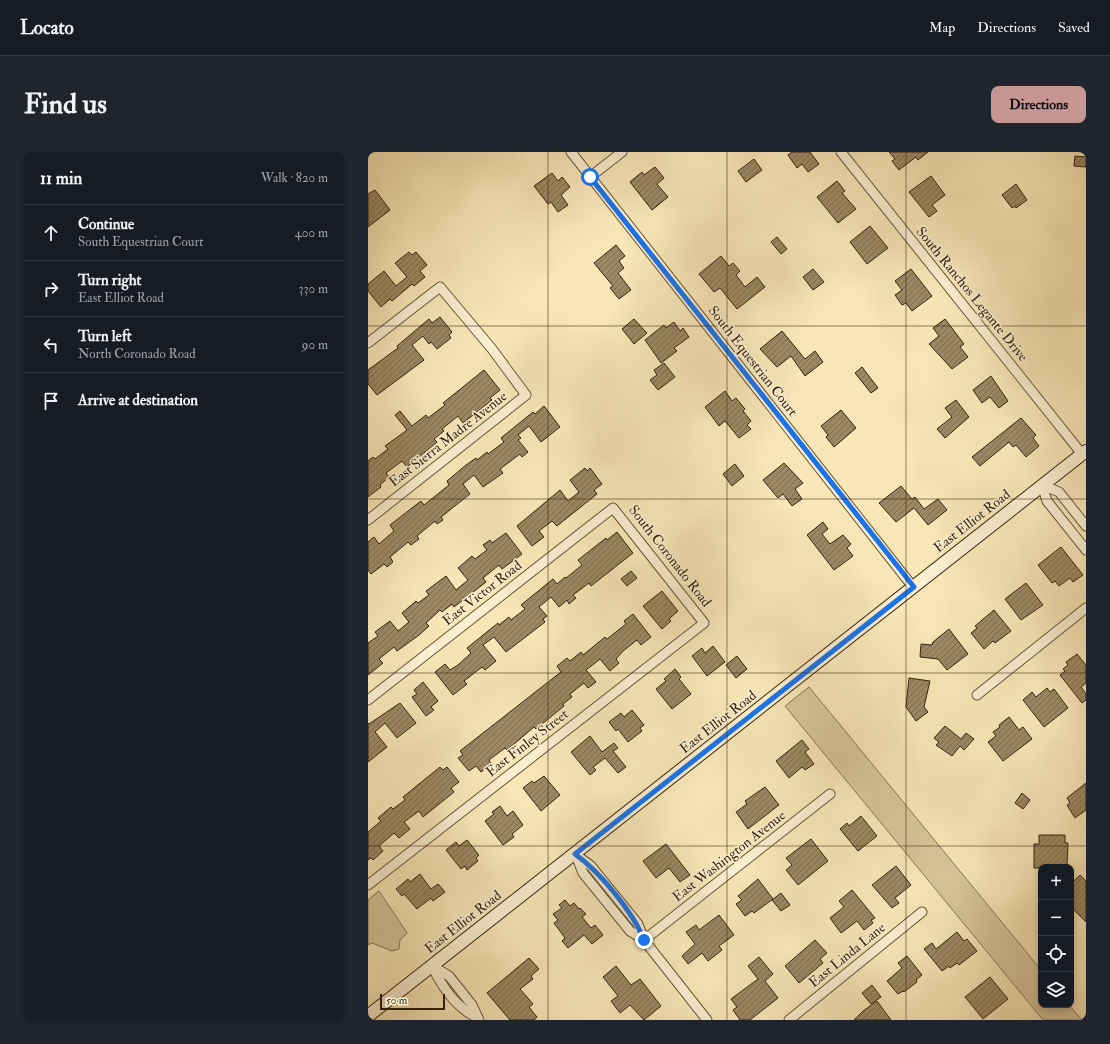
<!DOCTYPE html>
<html lang="en">
<head>
<meta charset="utf-8">
<style>
	:root { --surface:#171b24; --page:#20242c; --text:#f1f3f6; --muted:#9ea1a6; --line:#363941; --accent:#c59692 }
	body { margin:0; font-family:"IM FELL Double Pica",serif; background:var(--page); color:var(--text) }
	.controls { position:absolute; right:12px; bottom:12px; display:grid; overflow:hidden; border-radius:8px; box-shadow:0 2px 6px #0003 }
	.controls button { width:36px; height:36px; display:grid; place-items:center; padding:0; border:0; border-bottom:1px solid var(--line); background:var(--surface); color:var(--text); font:20px sans-serif }
	.scale { position:absolute; left:12px; bottom:10px; width:65px; box-sizing:border-box; padding-left:4px; border:2px solid #37230b; border-top:0; font-size:11px; line-height:14px; white-space:nowrap; color:#37230b; -webkit-text-stroke:3px #faefd0; paint-order:stroke }
	.stop { position:absolute; width:12px; height:12px; margin:-9px; border:3px solid #1a73e8; border-radius:50%; background:#fff }
	.stop.end { background:#1a73e8; border-color:#fff; box-shadow:0 1px 4px #0008 }
	.list { margin:0; padding:0; list-style:none }
	h2 { display:flex; justify-content:space-between; align-items:center; height:52px; margin:0; padding:0 16px; font-size:17px }
	h2 small { font-size:13px; font-weight:400; color:var(--muted) }
	.list li { display:grid; grid-template-columns:26px 1fr auto; gap:12px; align-items:center; box-sizing:border-box; height:56px; padding:0 16px; border-top:1px solid var(--line) }
	.list b { display:block; font-size:15px; white-space:nowrap }
	.list p { margin:0; font-size:13px; white-space:nowrap; color:var(--muted) }
	.list em { font-size:13px; font-style:normal; color:var(--muted) }
	.icon { flex:none; width:22px; height:22px; fill:none; stroke:currentColor; stroke-width:2; stroke-linecap:round; stroke-linejoin:round }
	.map { position:relative; flex:none; width:718px; height:868px; overflow:hidden; border-radius:8px }
	header { display:flex; align-items:center; gap:24px; box-sizing:border-box; height:56px; padding:0 20px; background:var(--surface); border-bottom:1px solid var(--line) }
	header strong { font-size:19px }
	nav { display:flex; gap:22px; margin-inline-start:auto; font-size:14px }
	.intro { display:flex; align-items:center; justify-content:space-between; box-sizing:border-box; height:96px; padding:0 24px }
	h1 { margin:0; font-size:28px }
	.button { padding:10px 18px; border-radius:8px; background:var(--accent); color:#111; font-size:14px; font-weight:700 }
	main { display:flex; gap:24px; padding:0 24px }
	aside { flex:1; background:var(--surface); border-radius:8px; box-shadow:0 2px 6px #0003 }
	.map>svg:first-child { display:block }
	.green { fill:#d7c59a; stroke:#877452 }
	.building { fill:url(#building-hatch); stroke:#37230b }
	.lines { fill:none; stroke-linecap:round; stroke-linejoin:round }
	.street-casing { stroke:#675436; stroke-width:11 }
	.secondary-casing { stroke:#37230b; stroke-width:14 }
	.street { stroke:#faefd0; stroke-width:9 }
	.secondary { stroke:#faefd0; stroke-width:12 }
	.route { stroke:#1a73e8; stroke-width:5 }
	.grid { fill:none; stroke:#37230b; stroke-width:1; stroke-opacity:0.55 }
	.labels { text-anchor:middle; dominant-baseline:central; stroke-width:3; stroke-linejoin:round; paint-order:stroke }
	.street-label { font-size:14px; fill:#37230b; stroke:#faefd0 }
</style>
</head>
<body>
<header>
<strong>Locato</strong>
<nav><a>Map</a><a>Directions</a><a>Saved</a></nav>
</header>
<div class="intro"><h1>Find us</h1><a class="button">Directions</a></div>
<main>
<aside>
<h2>11 min<small>Walk · 820 m</small></h2>
<ul class="list">
<li><svg class="icon" aria-label="ahead" viewBox="0 0 24 24"><path d="M12 20V5M6 11l6-6 6 6"/></svg><div><b>Continue</b><p>South Equestrian Court</p></div><em>400 m</em></li>
<li><svg class="icon" aria-label="right" viewBox="0 0 24 24"><path d="M7 20v-9h11M14 6l5 5-5 5"/></svg><div><b>Turn right</b><p>East Elliot Road</p></div><em>330 m</em></li>
<li><svg class="icon" aria-label="left" viewBox="0 0 24 24"><path d="M17 20v-9H6M10 6l-5 5 5 5"/></svg><div><b>Turn left</b><p>North Coronado Road</p></div><em>90 m</em></li>
<li><svg class="icon" aria-label="arrive" viewBox="0 0 24 24"><path d="M6 21V4h12l-3 4 3 4H6"/></svg><div><b>Arrive at destination</b></div></li>
</ul>
</aside>
<div class="map">
<svg width="718" height="868" viewBox="0 0 718 868">
	<defs>
		<pattern id="building-hatch" width="6" height="6" patternUnits="userSpaceOnUse"><rect width="6" height="6" fill="#9b8864"/><path d="M-1 1l2-2M0 6l6-6M5 7l2-2" fill="none" stroke="#7f6f51"/></pattern>
	</defs>
	<rect width="100%" height="100%" fill="#f8e6b7"/>
	<filter id="stains"><feTurbulence type="fractalNoise" baseFrequency=".005" numOctaves="4"/><feColorMatrix values="0 0 0 0 .2 0 0 0 0 .09 0 0 0 0 .02 0 0 0 .5 -.17"/></filter>
	<radialGradient id="worn" r=".72"><stop offset=".6" stop-color="#630" stop-opacity="0"/><stop offset="1" stop-color="#630" stop-opacity=".3"/></radialGradient>
	<g class="green">
		<polygon points="441,535 673,818 673,853 701,853 714,868 675,868 417,554"/>
		<polygon points="11,739 39,781 32,788 31,797 24,799 4,791 0,793 0,748"/>
	</g>
	<g class="building">
		<polygon points="424,0 442,0 451,12 440,20 434,12 429,16 420,3"/>
		<polygon points="521,0 560,0 550,8 548,5 531,18 524,9 527,7"/>
		<polygon points="707,4 718,5 718,15 706,14"/>
		<polygon points="386,7 394,18 378,30 370,19"/>
		<polygon points="287,15 296,26 289,32 300,45 284,58 262,30 274,20 276,23"/>
		<polygon points="184,21 190,29 194,25 202,35 193,43 200,53 190,60 183,50 180,52 166,34"/>
		<polygon points="563,24 577,43 564,53 569,59 561,65 541,40"/>
		<polygon points="469,29 477,39 474,41 488,57 470,71 449,45"/>
		<polygon points="648,32 659,48 648,56 647,54 644,56 634,43"/>
		<polygon points="7,38 22,58 0,75 0,42"/>
		<polygon points="502,74 520,96 499,112 482,90"/>
		<polygon points="409,85 419,97 413,102 403,90"/>
		<polygon points="248,93 257,104 251,109 256,116 250,121 263,138 251,147 242,136 245,134 226,111"/>
		<polygon points="41,100 44,103 48,100 59,113 52,119 57,125 46,134 44,132 24,149 22,147 13,155 0,139 0,132 16,119 28,134 39,125 27,111"/>
		<polygon points="353,104 361,114 365,111 372,119 368,123 377,135 389,125 397,135 369,157 352,136 346,140 331,122"/>
		<polygon points="445,117 456,130 445,138 435,125"/>
		<polygon points="543,117 564,144 544,159 538,151 534,153 527,143 534,138 527,129"/>
		<polygon points="72,165 84,180 81,183 83,186 69,197 63,190 61,192 55,184 44,193 56,208 9,243 0,232 0,218 30,196 29,194 61,167 64,171"/>
		<polygon points="266,167 279,181 266,192 254,177"/>
		<polygon points="577,167 596,192 592,195 600,205 584,217 561,192 571,184 565,176"/>
		<polygon points="306,170 312,179 315,176 321,185 306,196 309,199 293,211 277,188 296,173 298,176"/>
		<polygon points="414,179 437,207 447,199 455,210 437,224 423,204 409,215 392,197"/>
		<polygon points="296,211 307,225 290,238 282,228 289,223 286,218"/>
		<polygon points="494,215 510,236 503,241 487,221"/>
		<polygon points="116,218 132,238 122,246 124,248 95,271 90,264 74,277 76,279 66,287 69,290 39,315 34,309 18,321 21,325 12,333 13,335 0,345 0,309 5,305 7,307 20,297 17,294 39,278 27,263 32,259 44,274 58,263 60,266 77,253 75,251"/>
		<polygon points="623,224 640,249 631,256 622,245 614,251 605,238"/>
		<polygon points="357,239 364,249 368,246 377,257 375,259 383,269 379,273 383,277 371,286 357,269 351,274 337,255"/>
		<polygon points="588,248 601,265 577,286 569,277 584,265 577,256"/>
		<polygon points="176,254 192,275 173,290 161,274 150,283 153,286 150,288 160,300 154,305 152,302 132,317 135,321 115,335 106,323 95,332 102,342 73,365 75,368 69,372 67,369 49,384 51,387 43,393 40,390 22,405 25,410 19,415 16,412 3,422 0,418 0,390 6,385 11,392 26,379 22,373 53,349 56,353 81,333 79,329 98,313 108,306 109,308 119,300 120,302 136,290 133,286 165,260 167,262"/>
		<polygon points="473,258 488,276 466,295 458,285 460,283 453,274"/>
		<polygon points="653,266 668,283 665,286 671,294 658,305 648,293 645,295 641,290 612,314 604,305"/>
		<polygon points="416,311 435,331 427,337 434,347 424,354 415,342 410,346 395,328"/>
		<polygon points="367,312 376,324 364,334 355,322"/>
		<polygon points="217,316 219,319 222,316 234,332 226,338 229,342 189,374 184,369 171,379 176,385 164,394 149,374 192,338 200,349 211,340 202,328"/>
		<polygon points="533,334 544,347 547,345 556,357 570,347 579,358 560,373 546,356 528,370 511,351"/>
		<polygon points="455,370 460,377 454,382 462,392 475,383 483,392 479,396 485,404 466,418 439,383"/>
		<polygon points="249,380 265,401 223,434 221,431 205,443 208,446 201,452 199,448 191,455 183,445 171,455 179,464 175,467 177,470 138,500 126,485 115,493 128,509 117,518 114,515 96,529 99,532 85,543 67,520 77,512 82,518 90,513 103,501 99,496 130,471 131,473 141,465 143,468 157,457 153,453 185,427 189,432 197,425 198,426 214,413 210,408 238,386 239,388"/>
		<polygon points="138,381 154,402 134,417 131,413 115,426 118,430 86,455 84,452 74,460 72,458 58,471 61,474 51,483 29,499 26,495 11,507 15,511 0,523 0,491 10,484 7,480 22,469 30,479 41,470 34,461 48,449 50,451 61,443 58,439 78,424 88,438 100,428 90,416 104,404 107,407 119,398 115,393 122,388 124,391"/>
		<polygon points="693,395 715,423 705,430 702,426 691,434 687,429 684,431 670,413"/>
		<polygon points="263,419 269,426 259,434 253,427"/>
		<polygon points="658,431 675,453 653,468 637,447"/>
		<polygon points="294,439 310,459 301,467 303,469 294,477 275,454"/>
		<polygon points="626,458 643,479 627,491 625,489 616,497 603,481 609,476 607,474"/>
		<polygon points="265,462 283,485 273,493 269,488 255,499 248,507 251,511 242,519 232,507 218,518 228,530 220,536 216,531 202,542 204,545 195,552 196,554 168,577 166,575 139,598 137,596 121,608 123,612 113,620 108,614 101,619 90,606 95,603 92,599 193,520 189,514 199,506 202,509 213,500 215,503 237,485 239,487 258,472 256,469"/>
		<polygon points="581,477 600,502 579,518 570,507 552,505 553,492 564,493 565,490"/>
		<polygon points="345,494 357,510 339,524 324,504 334,496 337,501"/>
		<polygon points="709,502 718,513 718,531 713,535 718,542 718,548 714,551 692,523 697,519 695,517 700,513 698,510"/>
		<polygon points="369,504 379,517 368,526 358,513"/>
		<polygon points="307,517 313,525 311,527 323,542 304,557 288,537 298,529 296,527"/>
		<polygon points="541,526 562,529 556,555 560,560 548,569 538,555"/>
		<polygon points="55,530 70,549 63,555 66,558 58,564 44,545 49,542 46,538"/>
		<polygon points="679,536 682,540 686,537 700,556 676,575 655,548 664,540 668,545"/>
		<polygon points="32,551 48,571 29,586 17,571 7,580 19,595 0,610 0,571 1,572"/>
		<polygon points="264,558 276,573 272,576 274,579 260,590 250,577 248,579 241,570 253,561 256,565"/>
		<polygon points="641,565 651,578 655,575 664,587 635,609 620,590 628,584 625,580 632,575 631,573"/>
		<polygon points="577,574 593,587 598,581 606,587 596,598 592,594 584,604 568,593 571,590 566,586"/>
		<polygon points="222,584 234,600 246,591 250,596 245,599 258,615 250,621 237,606 225,615 228,618 222,623 203,600"/>
		<polygon points="434,588 441,597 437,600 446,612 437,618 434,615 421,626 408,609"/>
		<polygon points="72,615 75,618 79,615 91,630 83,636 86,640 55,665 51,659 36,670 42,677 31,686 26,681 11,694 15,699 5,708 3,706 0,708 0,680 13,669 10,666 23,655 25,657 37,648 35,645"/>
		<polygon points="176,624 192,643 173,659 155,636 164,629 166,631"/>
		<polygon points="718,631 718,658 707,666 699,653 702,651 699,646"/>
		<polygon points="397,635 411,653 380,677 368,660 379,652 377,649"/>
		<polygon points="654,641 662,648 655,657 647,651"/>
		<polygon points="132,654 139,664 145,659 155,673 144,682 146,685 135,693 117,669 126,662 124,660"/>
		<polygon points="493,664 509,684 490,699 472,677 479,671 481,674"/>
		<polygon points="671,683 697,683 697,691 700,691 699,715 666,716 666,692 671,692"/>
		<polygon points="443,687 460,709 430,733 418,718 424,713 418,706"/>
		<polygon points="99,688 111,703 108,706 110,709 99,718 97,714 93,717 78,698 88,690 91,694"/>
		<polygon points="298,692 322,723 312,730 301,716 288,726 275,709"/>
		<polygon points="528,714 543,733 527,746 531,751 524,756 504,733"/>
		<polygon points="52,722 63,737 70,732 77,740 65,749 63,746 49,757 36,742 34,744 28,737 40,727 42,730"/>
		<polygon points="712,723 718,729 718,770 703,755 703,732"/>
		<polygon points="390,727 405,747 386,761 384,759 377,764 368,752 374,748 370,744"/>
		<polygon points="484,738 507,766 503,768 505,771 496,778 489,769 473,781 462,766 476,755 471,749"/>
		<polygon points="413,741 422,753 413,759 404,748"/>
		<polygon points="197,748 202,754 206,751 211,757 212,756 218,762 214,765 223,776 227,773 235,783 224,792 216,783 200,796 194,789 197,786 186,771 190,768 185,762 194,756 191,753"/>
		<polygon points="351,763 366,783 351,794 354,798 340,809 334,801 320,812 314,804 327,792 318,780 328,773 331,778"/>
		<polygon points="589,780 596,789 599,787 609,799 591,813 589,811 582,816 581,814 574,819 556,797 564,791 568,797"/>
		<polygon points="447,788 459,801 452,807 455,811 431,831 417,814"/>
		<polygon points="539,804 554,823 548,828 549,830 536,840 535,839 530,842 519,829 534,816 530,811"/>
		<polygon points="391,805 405,822 397,829 410,846 382,868 372,868 365,858 369,855 363,847 390,827 380,814"/>
		<polygon points="161,806 171,817 163,824 165,827 152,837 165,852 161,855 169,865 166,868 142,868 119,841"/>
		<polygon points="248,814 263,833 272,827 293,854 276,868 262,853 252,861 243,849 250,844 235,825"/>
		<polygon points="622,825 640,847 615,867 597,845"/>
		<polygon points="504,833 513,845 503,852 494,841"/>
		<polygon points="509,849 523,868 486,868 495,859"/>
	</g>
	<g class="lines">
		<defs>
			<g id="street">
				<polyline points="203,0 545,435"/>
				<polyline points="473,0 714,302"/>
				<polyline points="222,25 254,0"/>
				<polyline points="0,191 72,135 124,197 158,243 0,368"/>
				<polyline points="674,333 679,349 718,398"/>
				<polyline points="674,333 691,340 718,374"/>
				<polyline points="609,543 718,456"/>
				<polyline points="0,548 245,356 336,471 0,733"/>
				<polyline points="207,702 223,714 270,772 276,788 339,868"/>
				<polyline points="208,703 215,721 262,779 276,788"/>
				<polyline points="276,788 462,642"/>
				<polyline points="64,814 81,824 104,853 111,868"/>
				<path d="M 64,814 C 74,835 88,856 110,866"/>
				<polyline points="421,868 554,760"/>
			</g>
			<polyline id="secondary" points="0,864 718,299"/>
		</defs>
		<use href="#street" class="street-casing"/>
		<use href="#secondary" class="secondary-casing"/>
		<use href="#street" class="street"/>
		<use href="#secondary" class="secondary"/>
	</g>
	<g class="lines">
		<path class="route" d="M 222,25 L 546,435 L 207,702 C 232,720 265,760 276,788"/>
	</g>
	<path class="grid" d="M 180,0 L 180,868M 359,0 L 359,868M 538,0 L 538,868M 0,174 L 718,174M 0,347 L 718,347M 0,521 L 718,521M 0,694 L 718,694"/>
	<g class="labels">
		<g class="street-label">
			<text transform="translate(604 142) rotate(51)">South Ranchos Legante Drive</text>
			<text transform="translate(385 209) rotate(52)">South Equestrian Court</text>
			<text transform="translate(80 287) rotate(-38)">East Sierra Madre Avenue</text>
			<text transform="translate(604 369) rotate(-38)">East Elliot Road</text>
			<text transform="translate(302 404) rotate(52)">South Coronado Road</text>
			<text transform="translate(114 441) rotate(-38)">East Victor Road</text>
			<text transform="translate(350 570) rotate(-38)">East Elliot Road</text>
			<text transform="translate(159 591) rotate(-38)">East Finley Street</text>
			<text transform="translate(361 704) rotate(-38)">East Washington Avenue</text>
			<text transform="translate(95 770) rotate(-38)">East Elliot Road</text>
			<text transform="translate(479 803) rotate(-39)">East Linda Lane</text>
		</g>
	</g>
	<rect width="100%" height="100%" filter="url(#stains)"/>
	<rect width="100%" height="100%" fill="url(#worn)"/>
</svg>
<div class="controls">
<button>+</button>
<button>−</button>
<button><svg class="icon" aria-label="locate" viewBox="0 0 24 24"><circle cx="12" cy="12" r="6"/><path d="M12 2v4M12 18v4M2 12h4M18 12h4"/></svg></button>
<button><svg class="icon" aria-label="layers" viewBox="0 0 24 24"><path d="M12 4l9 5-9 5-9-5zM3 14l9 5 9-5"/></svg></button>
</div>
<div class="scale">50 m</div>
<div class="stop" style="left:222px;top:25px"></div>
<div class="stop end" style="left:276px;top:788px"></div>
</div>
</main>
</body>
</html>
